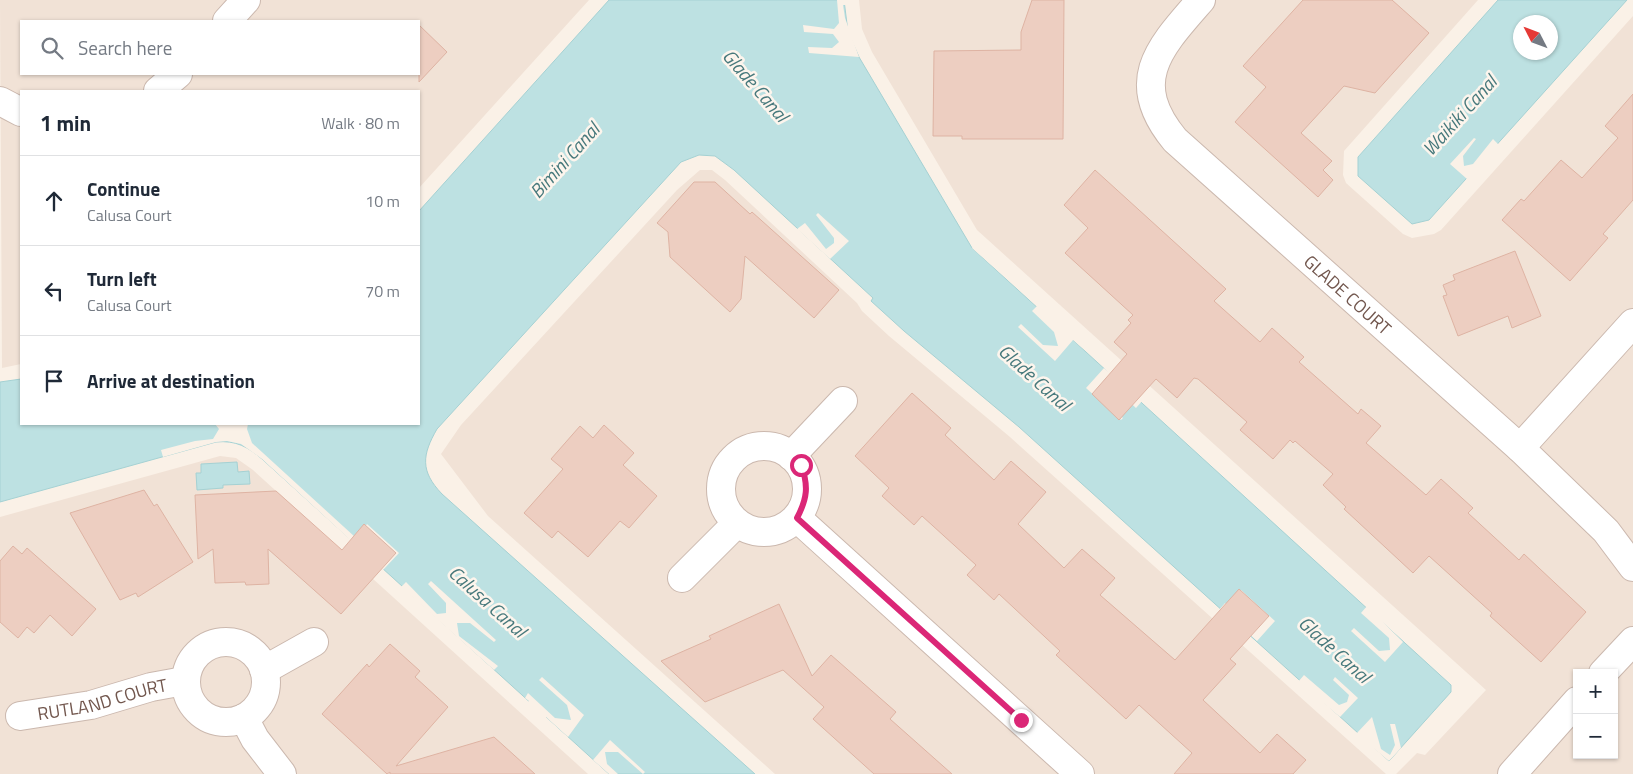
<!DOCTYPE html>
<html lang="en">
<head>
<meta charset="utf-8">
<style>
	:root { --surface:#fff; --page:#f2f2f3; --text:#1f2937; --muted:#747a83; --line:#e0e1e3 }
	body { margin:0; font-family:"Titillium Web",sans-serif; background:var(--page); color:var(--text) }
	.controls { position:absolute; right:15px; bottom:15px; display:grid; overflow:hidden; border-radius:0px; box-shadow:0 1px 4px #0004 }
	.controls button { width:45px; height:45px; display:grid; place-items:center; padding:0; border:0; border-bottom:1px solid var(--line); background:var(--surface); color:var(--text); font:25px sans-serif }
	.compass { position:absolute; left:1513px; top:15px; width:45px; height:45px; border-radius:50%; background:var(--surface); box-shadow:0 1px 4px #0004; rotate:312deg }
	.stop { position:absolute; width:15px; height:15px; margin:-11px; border:4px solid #db2777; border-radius:50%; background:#fff }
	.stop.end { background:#db2777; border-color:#fff; box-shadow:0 1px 5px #0008 }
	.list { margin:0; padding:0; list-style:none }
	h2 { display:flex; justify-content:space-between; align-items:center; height:65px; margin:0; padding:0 20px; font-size:21px }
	h2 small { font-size:16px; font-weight:400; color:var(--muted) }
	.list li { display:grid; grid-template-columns:32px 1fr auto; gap:15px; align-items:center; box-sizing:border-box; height:90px; padding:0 20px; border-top:1px solid var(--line) }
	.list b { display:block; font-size:19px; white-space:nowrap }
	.list p { margin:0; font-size:16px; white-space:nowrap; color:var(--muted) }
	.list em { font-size:16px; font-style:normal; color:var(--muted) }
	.icon { flex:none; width:28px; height:28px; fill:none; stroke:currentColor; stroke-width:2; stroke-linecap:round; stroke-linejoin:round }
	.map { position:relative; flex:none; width:1633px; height:774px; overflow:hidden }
	.search { position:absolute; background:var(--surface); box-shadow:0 1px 4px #0004; left:20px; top:20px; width:400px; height:55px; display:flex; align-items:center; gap:12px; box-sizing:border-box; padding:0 18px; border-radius:0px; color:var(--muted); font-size:19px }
	.panel { position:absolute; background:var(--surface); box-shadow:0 1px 4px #0004; left:20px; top:90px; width:400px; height:335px; border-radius:0px }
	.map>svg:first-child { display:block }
	.residential { fill:#f1e2d6; fill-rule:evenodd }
	.water { fill:#bde1e2; stroke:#a5d1d3; fill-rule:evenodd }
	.pier { fill:#faf1e7 }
	.building { fill:#edcec1; stroke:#deb3a3 }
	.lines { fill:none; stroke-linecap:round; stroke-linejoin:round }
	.minor-casing { stroke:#cbb8ae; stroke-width:30 }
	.minor { stroke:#fff; stroke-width:28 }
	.route { stroke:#db2777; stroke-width:6 }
	.labels { text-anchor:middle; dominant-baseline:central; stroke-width:5; stroke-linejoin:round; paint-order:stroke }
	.street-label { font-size:18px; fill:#72574e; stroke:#fdf5ed }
	.water-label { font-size:19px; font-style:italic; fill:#47797c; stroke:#fdf5ed }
</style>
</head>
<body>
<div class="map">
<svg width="1633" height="774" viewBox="0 0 1633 774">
	<rect width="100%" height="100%" fill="#faf1e7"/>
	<g class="residential">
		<path d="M 0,0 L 589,0 L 419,188 L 419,91 L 21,91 L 21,364 L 2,368 ZM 21,21 L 419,21 L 419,74 L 21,74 Z"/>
		<path d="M 859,0 L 1478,0 L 1344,151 L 1343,175 L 1346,183 L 1403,234 L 1412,238 L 1434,234 L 1441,230 L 1633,16 L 1633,774 L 1396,774 L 1417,753 L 1425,755 L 1486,690 L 977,230 L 872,52 L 862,29 ZM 1577,673 L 1614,673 L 1614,755 L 1577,755 Z"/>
		<polygon points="700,170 712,170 725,180 857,303 862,311 889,336 1010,437 1386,774 775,774 488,516 441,454 461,425 677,190"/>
		<polygon points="220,456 236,458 253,470 588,774 0,774 0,517"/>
	</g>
	<g class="water">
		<path d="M 609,0 L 844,0 L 848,32 L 859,57 L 972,248 L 1451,685 L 1451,692 L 1389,761 L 1019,427 L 904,331 L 871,301 L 873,298 L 734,170 L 715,156 L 699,155 L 681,162 L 437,429 C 422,455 420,471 442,494 L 755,774 L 609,774 L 262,459 C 248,447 236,440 216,442 L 0,502 L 0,382 L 21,379 L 21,424 L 419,424 L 419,211 Z"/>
		<path d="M 1498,0 L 1627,0 L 1429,220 L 1412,224 L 1358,176 L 1358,157 ZM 1520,22 L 1550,22 L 1550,52 L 1520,52 Z"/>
		<polygon points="237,462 238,472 249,471 250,484 223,485 223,488 197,490 196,473 201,473 201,464"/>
	</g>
	<g class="pier">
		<polygon points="837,0 846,0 846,5 843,5 845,18 859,57 809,53 808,47 832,48 839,42 833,34 804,32 803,25 834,29 839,23"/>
		<polygon points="1474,138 1476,139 1463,156 1464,166 1473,164 1493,139 1500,146 1467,179 1450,164"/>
		<polygon points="818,213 849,241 830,259 797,229 805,223 826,249 834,243 834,238 816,215"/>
		<polygon points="974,246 1087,350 1086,351 1073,340 1055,361 1018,327 1021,324 1043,345 1058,346 1054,332 1032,311 1037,306 972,248"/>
		<polygon points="1104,368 1143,400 1136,408 1108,382 1097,394 1123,418 1121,420 1086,388"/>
		<polygon points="215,424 248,424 247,429 252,443 378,558 365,527 367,524 399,553 383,570 262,459 241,444 227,441 216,442 163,457 161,450 195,441 213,439 219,429"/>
		<polygon points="431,581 496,640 494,642 470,623 457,623 459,636 498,666 494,670 401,587 406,582 437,614 446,613 446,603 428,584"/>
		<polygon points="1241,590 1275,621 1257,641 1247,632 1245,634 1219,610 1225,603 1251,627 1239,593"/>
		<polygon points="1367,606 1403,642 1385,662 1351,631 1354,628 1379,651 1390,650 1389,638 1361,613"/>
		<polygon points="1304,675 1339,705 1347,702 1349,695 1333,680 1335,677 1358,698 1340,717 1298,682"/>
		<polygon points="542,677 584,715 568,737 546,717 544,719 527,703 529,701 525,698 528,693 555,718 571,720 567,705 539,680"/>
		<polygon points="1372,717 1381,749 1390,755 1395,745 1390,724 1395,724 1401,748 1389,761 1356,734"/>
		<polygon points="610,740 645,772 643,774 618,752 605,752 607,764 618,774 609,774 593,760"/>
	</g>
	<g class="building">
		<polygon points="1032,0 1064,0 1063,139 962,139 962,136 933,136 934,51 1021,50 1021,32"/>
		<polygon points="1303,0 1392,0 1429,33 1375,93 1344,86 1301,133 1332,161 1323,170 1333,180 1318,197 1235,122 1266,87 1243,66"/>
		<polygon points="419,25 447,52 419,82"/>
		<polygon points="1633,94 1633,200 1603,234 1608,238 1570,281 1502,220 1521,199 1524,201 1561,160 1582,178 1618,138 1605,126"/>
		<polygon points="1095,170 1226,289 1214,301 1260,342 1272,328 1304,357 1299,362 1358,414 1361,409 1381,426 1366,443 1426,495 1441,479 1473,508 1468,513 1519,560 1524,554 1586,612 1541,662 1490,616 1492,613 1429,556 1413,573 1344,509 1346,507 1323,485 1333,474 1295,441 1293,443 1290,440 1273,459 1240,430 1247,422 1198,379 1194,378 1177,398 1156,379 1119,420 1092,394 1127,354 1114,342 1131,323 1128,320 1133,315 1065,253 1088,228 1064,205"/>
		<polygon points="694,182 715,182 750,214 752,212 839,290 814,318 745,256 741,299 730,312 670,257 668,232 657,223"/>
		<polygon points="1515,251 1541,316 1512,328 1508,316 1458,336 1443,296 1447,295 1443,285 1455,280 1453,275"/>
		<polygon points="912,393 951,428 945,435 994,480 1011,461 1046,492 1018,524 1064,568 1082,549 1115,578 1100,595 1175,660 1239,589 1269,616 1230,659 1236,664 1203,700 1260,753 1277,734 1306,760 1293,774 1174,774 1192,753 1139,705 1126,719 1056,655 1060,651 999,594 994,600 967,575 976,565 922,516 914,525 882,496 889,488 855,456"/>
		<polygon points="604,425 634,453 623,465 657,496 629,528 620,521 588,557 558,531 552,538 524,513 563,469 551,459 580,426 593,438"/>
		<polygon points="144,490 154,506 157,504 193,562 138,597 136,593 120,600 70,513"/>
		<polygon points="276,491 342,550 364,524 396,553 341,614 268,549 269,584 246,585 245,582 215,583 213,549 198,559 195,495"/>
		<polygon points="13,546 22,554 27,548 96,609 72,636 50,615 34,633 27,627 18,638 0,622 0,561"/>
		<polygon points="779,604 812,676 831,655 896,712 890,719 952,774 874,774 813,719 824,707 783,670 705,702 661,661 711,639 709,636"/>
		<polygon points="390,644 420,671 415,677 448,707 396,766 494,737 535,774 390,774 390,772 387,774 322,714 367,664 369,667"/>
	</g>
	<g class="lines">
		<defs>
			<g id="minor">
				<path id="s1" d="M 1201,0 C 1160,47 1126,81 1175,140 L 1520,448 L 1606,531 L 1633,567"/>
				<polyline points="227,21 246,0"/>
				<polyline points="158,91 178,74"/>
				<polyline points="0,101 21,112"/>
				<circle cx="764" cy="489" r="43"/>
				<polyline points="1520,448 1633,323"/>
				<polyline points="791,456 843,401"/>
				<polyline points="797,518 1080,774"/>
				<polyline points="682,578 737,523"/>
				<circle cx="226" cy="682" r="40"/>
				<polyline points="264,670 314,642"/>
				<polyline points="1603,673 1633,641"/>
				<path id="s2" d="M 20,716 L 91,705 L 151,687 L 184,681"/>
				<polyline points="244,718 255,739 282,774"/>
				<polyline points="1512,774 1577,701"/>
			</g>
		</defs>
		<use href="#minor" class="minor-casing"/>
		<use href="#minor" class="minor"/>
	</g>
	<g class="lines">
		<path class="route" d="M 801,465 C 809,486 807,499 797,518 L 1021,720"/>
	</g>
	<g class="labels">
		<g class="street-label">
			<text stroke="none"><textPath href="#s1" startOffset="394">GLADE COURT</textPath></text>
			<text stroke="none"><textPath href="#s2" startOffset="84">RUTLAND COURT</textPath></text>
		</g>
		<g class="water-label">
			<text transform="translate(756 85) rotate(49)">Glade Canal</text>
			<text transform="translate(1459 115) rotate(-48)">Waikiki Canal</text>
			<text transform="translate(564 160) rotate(-48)">Bimini Canal</text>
			<text transform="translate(1035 377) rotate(42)">Glade Canal</text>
			<text transform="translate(488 601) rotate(42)">Calusa Canal</text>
			<text transform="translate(1335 649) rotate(42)">Glade Canal</text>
		</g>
	</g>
</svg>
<div class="controls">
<button>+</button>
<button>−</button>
</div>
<svg class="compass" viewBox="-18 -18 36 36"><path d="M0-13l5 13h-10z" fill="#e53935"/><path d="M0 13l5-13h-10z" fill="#747a83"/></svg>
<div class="stop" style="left:801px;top:465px"></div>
<div class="stop end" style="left:1021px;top:720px"></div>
<div class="search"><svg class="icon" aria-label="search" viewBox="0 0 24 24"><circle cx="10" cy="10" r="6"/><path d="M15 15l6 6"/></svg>Search here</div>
<section class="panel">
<h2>1 min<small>Walk · 80 m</small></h2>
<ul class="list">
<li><svg class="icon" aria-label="ahead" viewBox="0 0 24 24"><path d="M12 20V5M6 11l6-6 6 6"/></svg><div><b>Continue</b><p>Calusa Court</p></div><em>10 m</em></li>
<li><svg class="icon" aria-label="left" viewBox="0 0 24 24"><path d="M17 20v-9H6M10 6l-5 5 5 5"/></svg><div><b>Turn left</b><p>Calusa Court</p></div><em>70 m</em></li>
<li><svg class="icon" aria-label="arrive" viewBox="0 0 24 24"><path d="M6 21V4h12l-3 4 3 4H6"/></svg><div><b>Arrive at destination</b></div></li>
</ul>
</section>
</div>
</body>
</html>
